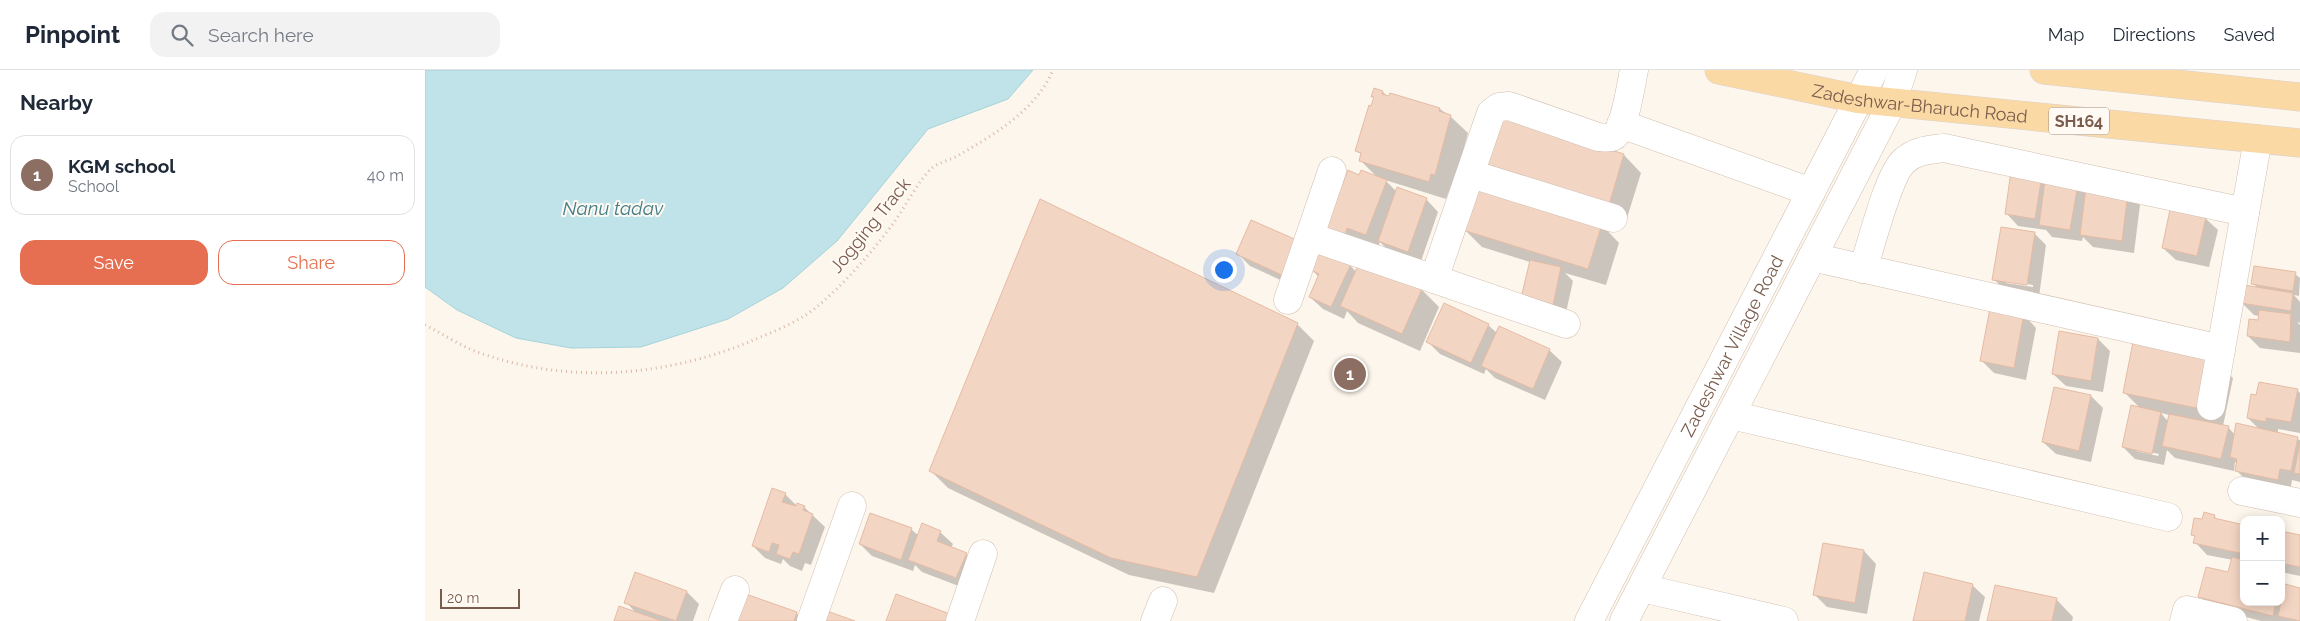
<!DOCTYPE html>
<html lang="en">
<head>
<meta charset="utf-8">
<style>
	:root { --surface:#fff; --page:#f2f2f3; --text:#1f2937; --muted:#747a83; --line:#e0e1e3; --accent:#e76f51 }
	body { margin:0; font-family:Raleway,sans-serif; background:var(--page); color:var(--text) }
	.controls { position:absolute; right:15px; bottom:15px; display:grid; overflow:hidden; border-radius:10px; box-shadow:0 2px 12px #0003 }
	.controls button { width:45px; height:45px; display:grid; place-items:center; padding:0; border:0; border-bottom:1px solid var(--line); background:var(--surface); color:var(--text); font:25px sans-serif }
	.scale { position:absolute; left:15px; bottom:12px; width:80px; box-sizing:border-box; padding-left:5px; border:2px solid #7a5c4d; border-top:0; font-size:14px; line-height:18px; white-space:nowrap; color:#7a5c4d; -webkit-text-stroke:4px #fffaf3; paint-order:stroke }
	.you { position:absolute; left:798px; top:199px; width:18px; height:18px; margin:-12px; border:4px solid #fff; border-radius:50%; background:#1a73e8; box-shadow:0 0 0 8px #1a73e833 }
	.badge { display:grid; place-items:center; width:32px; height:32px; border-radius:50%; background:var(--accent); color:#fff; font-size:16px; font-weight:700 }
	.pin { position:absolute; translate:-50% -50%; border:2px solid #fff; box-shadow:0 1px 5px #0006 }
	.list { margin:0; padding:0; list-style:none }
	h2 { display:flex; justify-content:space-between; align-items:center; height:65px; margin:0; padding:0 20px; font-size:21px }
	h2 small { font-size:16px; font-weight:400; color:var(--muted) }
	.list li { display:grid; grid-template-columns:32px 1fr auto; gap:15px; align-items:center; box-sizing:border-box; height:80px; margin:0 10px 10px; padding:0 10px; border:1px solid var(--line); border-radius:15px }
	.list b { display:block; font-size:19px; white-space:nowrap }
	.list p { margin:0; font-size:16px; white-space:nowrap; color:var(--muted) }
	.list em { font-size:16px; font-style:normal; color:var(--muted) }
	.actions { display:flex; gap:10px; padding:15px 20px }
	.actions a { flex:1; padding:11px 0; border:1px solid var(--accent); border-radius:15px; text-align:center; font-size:18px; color:var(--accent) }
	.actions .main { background:var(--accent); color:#fff }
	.icon { flex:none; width:28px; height:28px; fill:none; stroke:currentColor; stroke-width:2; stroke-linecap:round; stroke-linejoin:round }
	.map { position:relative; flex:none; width:1875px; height:551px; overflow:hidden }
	header { display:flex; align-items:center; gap:30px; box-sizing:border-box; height:70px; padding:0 25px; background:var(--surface); border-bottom:1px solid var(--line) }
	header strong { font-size:24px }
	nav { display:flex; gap:28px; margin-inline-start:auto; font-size:18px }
	.search { width:350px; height:45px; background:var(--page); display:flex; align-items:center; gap:12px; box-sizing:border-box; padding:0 18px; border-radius:15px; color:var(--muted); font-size:19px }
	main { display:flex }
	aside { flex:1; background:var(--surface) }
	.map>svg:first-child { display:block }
	.water { fill:#bfe3e8; stroke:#a5d3da }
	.shadow { fill:#0003; fill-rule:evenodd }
	.building { fill:#f3d5c3; stroke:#e6bba3 }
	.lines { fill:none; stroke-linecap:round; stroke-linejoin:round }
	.minor-casing { stroke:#d1beb0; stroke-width:29 }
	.major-casing { stroke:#dad1cd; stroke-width:29 }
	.path { stroke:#d9b8a5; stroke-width:3; stroke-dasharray:1 4; stroke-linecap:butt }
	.minor { stroke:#fff; stroke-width:28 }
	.major { stroke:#fbd9a5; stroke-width:28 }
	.labels { text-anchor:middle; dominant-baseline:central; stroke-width:4; stroke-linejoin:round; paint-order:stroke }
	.shield { fill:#fffaf3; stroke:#a28b7f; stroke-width:1 }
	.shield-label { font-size:16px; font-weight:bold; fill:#7a5c4d }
	.street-label { font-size:18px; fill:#7a5c4d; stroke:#fffaf3 }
	.water-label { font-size:19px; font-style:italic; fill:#437c86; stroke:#fffaf3 }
</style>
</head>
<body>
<header>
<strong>Pinpoint</strong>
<div class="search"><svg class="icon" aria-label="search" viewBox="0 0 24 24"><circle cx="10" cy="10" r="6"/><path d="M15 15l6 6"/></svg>Search here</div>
<nav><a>Map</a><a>Directions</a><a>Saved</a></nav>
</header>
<main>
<aside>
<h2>Nearby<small></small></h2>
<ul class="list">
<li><span class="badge" style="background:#8d6e63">1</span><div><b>KGM school</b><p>School</p></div><em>40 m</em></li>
</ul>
<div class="actions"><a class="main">Save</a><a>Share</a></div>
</aside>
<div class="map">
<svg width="1875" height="551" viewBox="0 0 1875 551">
	<rect width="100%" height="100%" fill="#fdf6ec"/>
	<polygon class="water" points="0,0 608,0 583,29 503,59 412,171 358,218 303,249 216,277 146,278 91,268 32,240 0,217"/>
	<g class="shadow">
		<polygon points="958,22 965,29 966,24 1015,39 1025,46 1043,63 1027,122 1024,121 1021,129 960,110 972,122 1001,129 1013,142 995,194 966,183 955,172 953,177 912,174 935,106 953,108 935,90 937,85 931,80 950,29 947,26"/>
		<polygon points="1077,48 1199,85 1216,103 1201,151 1080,114"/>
		<polygon points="1587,102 1652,115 1661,124 1702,123 1715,135 1709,183 1668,177 1658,167 1657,171 1627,167 1621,160 1593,156 1581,143"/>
		<polygon points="1780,148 1793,160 1784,197 1751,190 1738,178"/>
		<polygon points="827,152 871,217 825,196 813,184"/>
		<polygon points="1177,155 1194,173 1181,215 1140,203 1148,211 1140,247 1097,227 1105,192 1057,177 1040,160"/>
		<path d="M 1609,163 L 1621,175 L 1614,227 L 1581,222 L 1569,209 ZM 1581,210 L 1608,215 L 1608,217 L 1581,213 Z"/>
		<polygon points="935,192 997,220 1014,237 995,281 933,253 922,241 919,249 898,239 885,227 894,207 887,200 925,195 931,202"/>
		<polygon points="1870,204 1875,208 1874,226 1869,225 1875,232 1875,253 1872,252 1875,255 1875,283 1835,278 1823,266 1834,251 1834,246 1829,245 1817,233 1833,219 1828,213"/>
		<polygon points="1599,245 1611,258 1601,310 1569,303 1557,291"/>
		<polygon points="872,254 889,271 789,523 704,505 523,418 506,401"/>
		<polygon points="1063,255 1072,263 1124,280 1137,292 1120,330 1070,308 1061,299 1059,304 1015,284 1003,272"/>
		<polygon points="1673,269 1685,281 1678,322 1641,316 1628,304"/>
		<path d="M 1790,291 L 1808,308 L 1798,356 L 1803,357 L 1810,365 L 1835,360 L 1823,348 L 1832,326 L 1872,320 L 1875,323 L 1875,363 L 1853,359 L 1853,363 L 1875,370 L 1875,412 L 1867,410 L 1865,422 L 1824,413 L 1811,400 L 1813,394 L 1810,392 L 1809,401 L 1750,388 L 1742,380 L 1739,395 L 1710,389 L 1698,377 L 1716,339 L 1699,322 ZM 1736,343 L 1744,345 L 1743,351 L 1740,348 ZM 1711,379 L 1734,384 L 1733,386 L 1711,381 Z"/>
		<polygon points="1666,326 1678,338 1666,392 1631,384 1618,372"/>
		<polygon points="360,424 372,436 379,437 400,457 386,495 380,493 377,501 365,496 358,489 356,494 340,488 328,476"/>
		<polygon points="446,444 487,460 494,466 515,462 528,474 526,478 541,484 553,496 544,520 497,502 490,495 488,501 447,486 435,474"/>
		<polygon points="1789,446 1794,451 1819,456 1819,532 1856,532 1856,520 1859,523 1875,519 1875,551 1836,551 1787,538 1774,526 1804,504 1808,490 1782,485 1770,472 1771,468 1767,464 1778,451"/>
		<polygon points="1856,458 1861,463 1875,466 1875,506 1856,502"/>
		<polygon points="1439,481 1451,494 1442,544 1402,537 1390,525"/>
		<polygon points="1547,515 1560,527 1554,551 1490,551"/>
		<polygon points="262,522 274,534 268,551 191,551 212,544 201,532"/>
		<polygon points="1631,529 1648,547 1647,551 1563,551"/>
		<polygon points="371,543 380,551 309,551"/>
	</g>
	<g class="building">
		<polygon points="949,18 958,21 957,24 964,26 965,23 1015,38 1014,41 1026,45 1010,105 1006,104 1004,112 934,91 936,83 930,81 944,35 946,36 949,27 946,27"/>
		<polygon points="1076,46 1199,84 1184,135 1061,97"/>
		<polygon points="923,100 934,105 936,100 962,110 941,165 922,158 918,170 898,162"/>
		<polygon points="1586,101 1617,105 1610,149 1580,144"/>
		<polygon points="1621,103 1653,114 1645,160 1614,155"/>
		<polygon points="1052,115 1177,154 1163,199 1038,160"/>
		<polygon points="972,117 1002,128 983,182 953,171"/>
		<polygon points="1661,117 1703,122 1697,171 1655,165"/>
		<polygon points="615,129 873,253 772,507 686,488 504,401"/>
		<polygon points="1746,135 1781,147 1772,186 1737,178"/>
		<polygon points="826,150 874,171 859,206 811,184"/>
		<polygon points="1576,157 1610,162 1602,215 1567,210"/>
		<polygon points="895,181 926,194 906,237 884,227 894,204 886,200"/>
		<polygon points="1105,190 1136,197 1128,235 1096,228"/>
		<polygon points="935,191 997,219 977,264 915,236"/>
		<polygon points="1829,196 1871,202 1868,221 1826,214"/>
		<polygon points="1819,215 1868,223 1866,241 1816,233"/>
		<polygon points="1019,233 1064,254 1046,293 1001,272"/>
		<polygon points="1565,238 1599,244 1589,298 1555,291"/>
		<polygon points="1834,240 1866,244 1865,272 1822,266 1824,249 1833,250"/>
		<polygon points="1074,256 1125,279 1108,319 1056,296"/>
		<polygon points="1634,261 1673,268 1666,311 1627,304"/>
		<polygon points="1708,272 1791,290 1781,340 1698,323"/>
		<polygon points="1834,312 1873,319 1866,352 1841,348 1841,352 1822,348 1826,324 1831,325"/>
		<polygon points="1629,317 1666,325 1654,381 1617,372"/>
		<polygon points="1706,335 1736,342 1727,384 1697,377"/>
		<polygon points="1744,344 1804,356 1796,389 1737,376"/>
		<polygon points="1811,353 1873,367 1866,401 1855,399 1853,410 1810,401 1812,389 1805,387"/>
		<polygon points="1875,373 1875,404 1869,403"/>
		<polygon points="347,418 361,423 357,432 371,436 372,433 380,436 378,440 388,444 374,484 368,482 365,489 351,484 354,475 347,473 344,482 327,476"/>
		<polygon points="1779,442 1790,445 1789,448 1819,455 1819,484 1768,473 1770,466 1766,465 1769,448 1777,449"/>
		<polygon points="445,443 487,458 476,490 434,474"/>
		<polygon points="497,453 516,461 512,471 542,483 531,508 483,490"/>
		<polygon points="1856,461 1875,465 1875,497 1856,493"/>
		<polygon points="1398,473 1439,480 1430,533 1388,525"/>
		<polygon points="1807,487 1819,490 1819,532 1851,532 1848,546 1773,527 1781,497 1803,502"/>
		<polygon points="210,502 262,521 251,551 199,533"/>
		<polygon points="1499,502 1548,514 1540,551 1488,551"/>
		<polygon points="1860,514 1875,518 1875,551 1853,546"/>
		<polygon points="1570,515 1632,528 1627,551 1562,551"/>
		<polygon points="318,523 372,542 369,551 308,551"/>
		<polygon points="471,524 525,544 522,551 461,551"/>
		<polygon points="194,536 237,551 189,551"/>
		<polygon points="402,541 430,551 399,551"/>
	</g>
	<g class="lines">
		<defs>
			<g id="minor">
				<polyline points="1196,54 1386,122"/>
				<polyline points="1046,104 1188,148"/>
				<polyline points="886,167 1141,254"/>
				<polyline points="1387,187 1796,279"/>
				<path d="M 1438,199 C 1446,176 1463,105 1479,91 C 1491,80 1504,80 1519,78 L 1820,142"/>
				<path d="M 1009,209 L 1066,43 L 1074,37 L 1084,36 L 1173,67 C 1178,67 1184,69 1189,66 C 1200,57 1206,15 1209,0"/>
				<polyline points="863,230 907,101"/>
				<polyline points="1786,336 1833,69"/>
				<polyline points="1306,345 1743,447"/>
				<polyline points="1817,421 1875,433"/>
				<polyline points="1217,518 1359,551"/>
				<polyline points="298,551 310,520"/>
				<polyline points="386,551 427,436"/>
				<polyline points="535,551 558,484"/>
				<polyline points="730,551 738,531"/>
				<path id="s1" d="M 1164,551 L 1449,0"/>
				<polyline points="1199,551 1467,33 1478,0"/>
				<polyline points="1759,551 1762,540 1808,551"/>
			</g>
			<g id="major">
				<path id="s2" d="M 1294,0 L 1433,29 L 1875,73"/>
				<polyline points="1619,0 1875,27"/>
			</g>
		</defs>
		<use href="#minor" class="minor-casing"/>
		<use href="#major" class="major-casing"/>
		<path class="path" d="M 0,255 C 20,265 40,279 61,285 C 147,314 241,306 324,272 C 347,262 375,252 394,235 C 422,211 448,181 470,151 C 480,137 495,108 507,98 C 514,92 526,90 534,85 C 570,64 611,40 628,0"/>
		<use href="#minor" class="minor"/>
		<use href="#major" class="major"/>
	</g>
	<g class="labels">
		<rect class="shield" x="1624" y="37.5" width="60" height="27" rx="4"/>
		<g class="shield-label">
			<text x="1654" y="51">SH164</text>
		</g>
		<g class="street-label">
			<text stroke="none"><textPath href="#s2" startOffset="204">Zadeshwar-Bharuch Road</textPath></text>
			<text transform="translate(445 155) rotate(-51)">Jogging Track</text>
			<text stroke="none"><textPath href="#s1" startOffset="310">Zadeshwar Village Road</textPath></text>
		</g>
		<g class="water-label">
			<text x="188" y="138">Nanu tadav</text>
		</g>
	</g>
</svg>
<div class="controls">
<button>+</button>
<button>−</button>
</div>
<div class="scale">20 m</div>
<div class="you"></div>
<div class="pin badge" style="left:925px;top:304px;background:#8d6e63">1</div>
</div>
</main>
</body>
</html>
